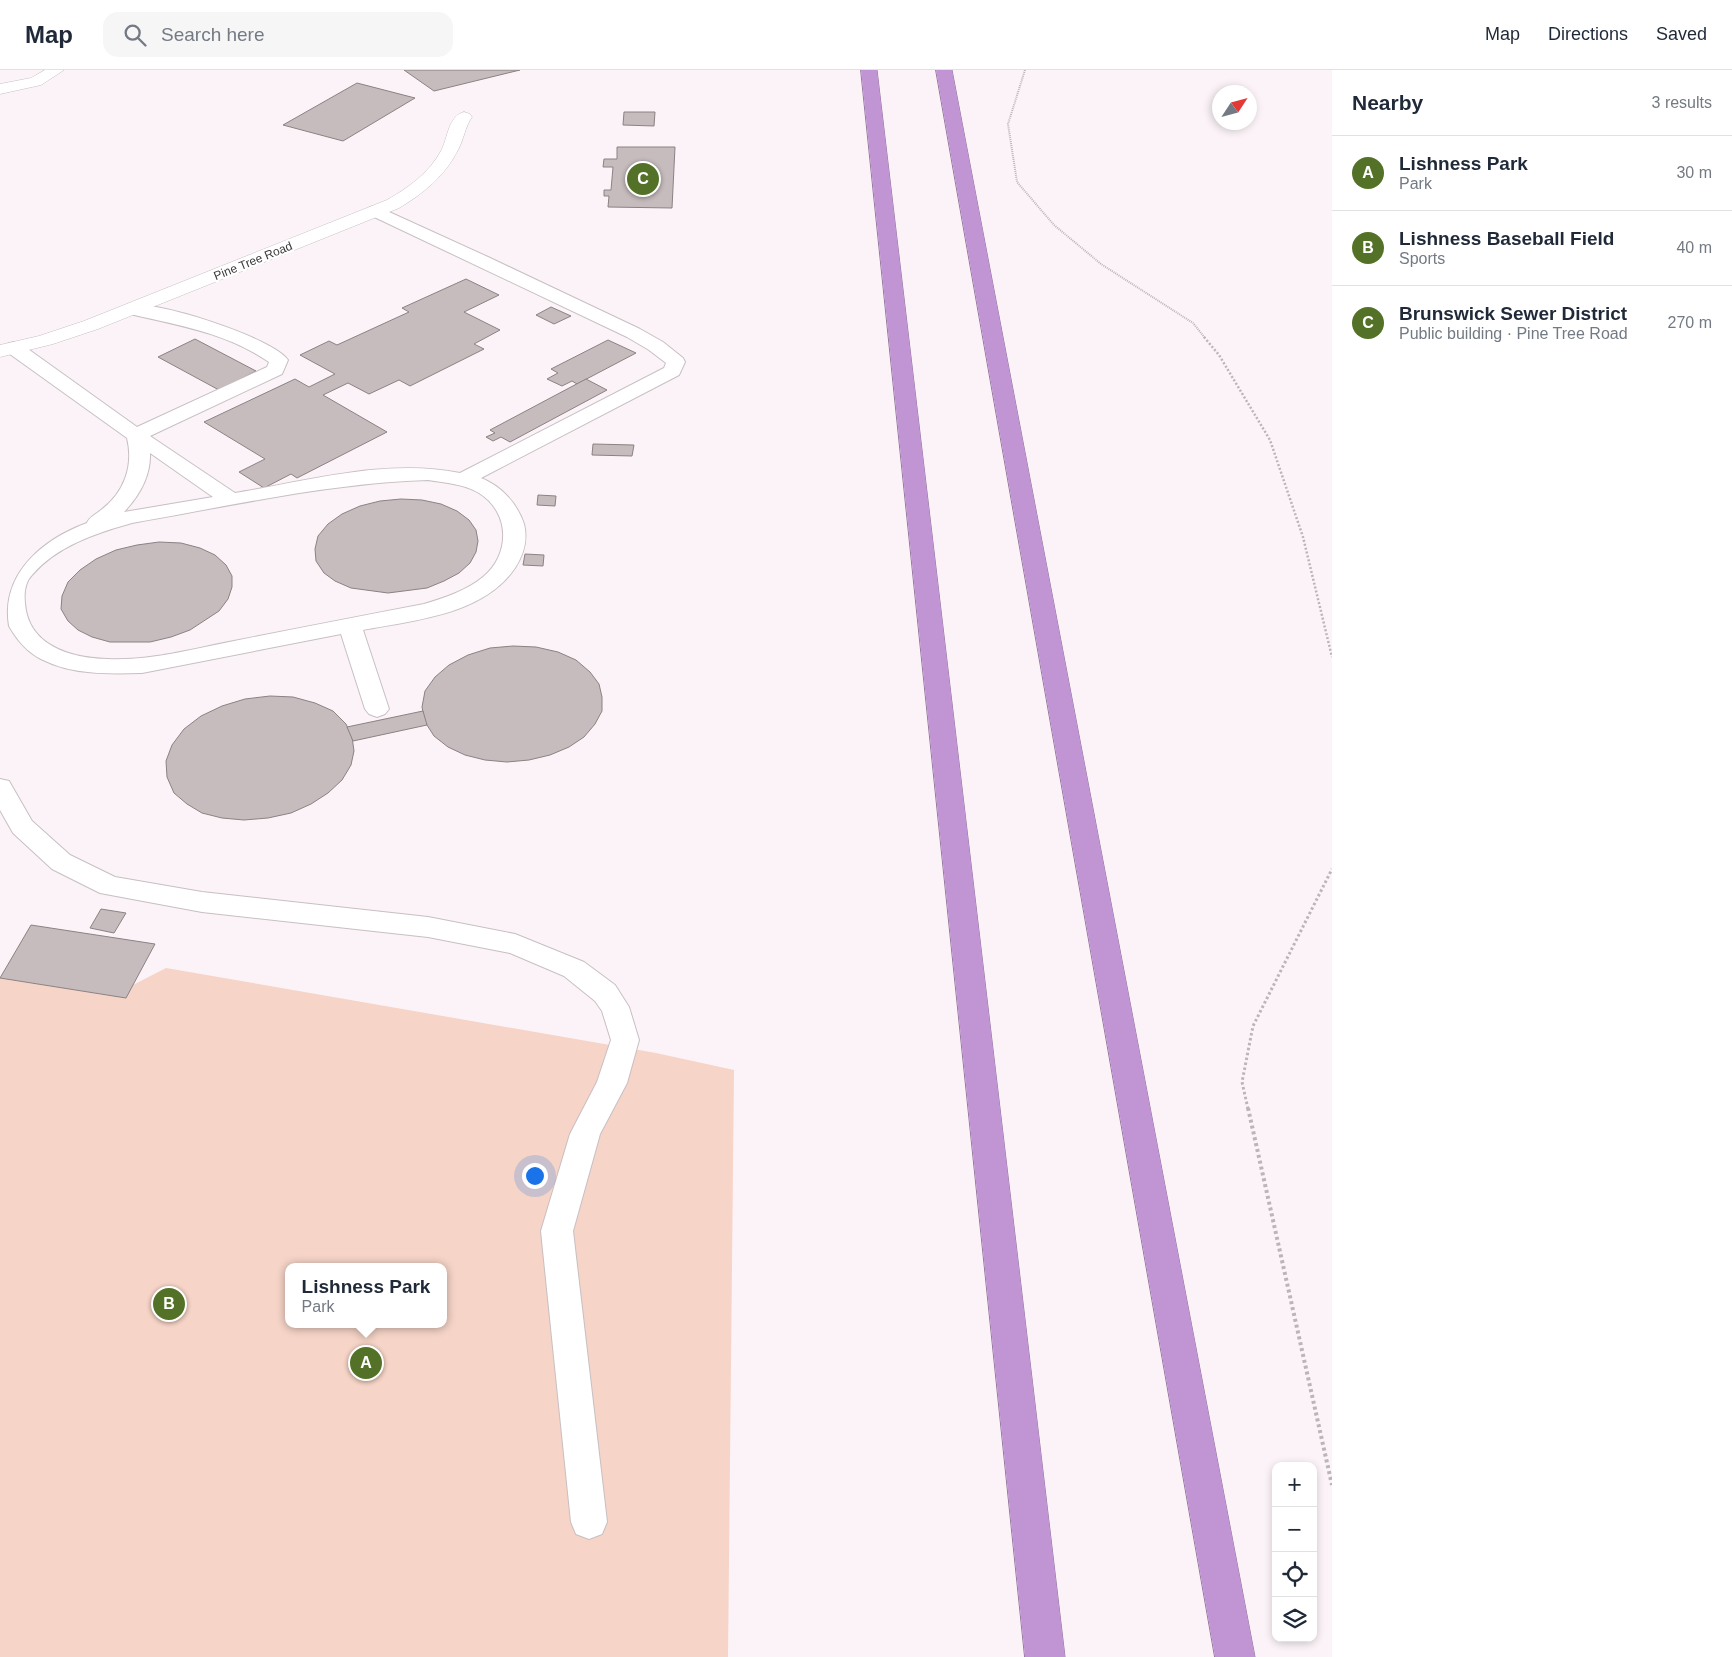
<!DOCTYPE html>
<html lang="en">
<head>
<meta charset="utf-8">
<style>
	:root { --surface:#fff; --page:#f6f6f7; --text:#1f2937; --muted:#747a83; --line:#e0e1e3; --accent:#547227 }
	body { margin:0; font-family:Helvetica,sans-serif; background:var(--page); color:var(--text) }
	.controls { position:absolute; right:15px; bottom:15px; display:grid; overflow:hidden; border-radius:10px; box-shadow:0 2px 8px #0003 }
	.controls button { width:45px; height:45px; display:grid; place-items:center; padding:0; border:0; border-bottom:1px solid var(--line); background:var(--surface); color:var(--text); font:25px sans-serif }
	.compass { position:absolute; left:1212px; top:15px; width:45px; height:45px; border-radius:50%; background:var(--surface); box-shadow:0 2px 8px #0003; rotate:54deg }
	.you { position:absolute; left:534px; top:1105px; width:18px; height:18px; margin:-12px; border:4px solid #fff; border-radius:50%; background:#1a73e8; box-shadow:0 0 0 8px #1a73e833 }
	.badge { display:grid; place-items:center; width:32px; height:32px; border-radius:50%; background:var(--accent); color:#fff; font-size:16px; font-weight:700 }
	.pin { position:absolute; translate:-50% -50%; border:2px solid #fff; box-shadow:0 1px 5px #0006 }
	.popup { position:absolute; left:285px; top:1193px; width:162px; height:65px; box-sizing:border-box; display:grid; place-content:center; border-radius:10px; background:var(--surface); filter:drop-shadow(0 1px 4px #0005); font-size:16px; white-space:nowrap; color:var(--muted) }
	.popup b { font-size:19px; color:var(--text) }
	.popup::after { content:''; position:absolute; left:50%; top:100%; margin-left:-10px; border:10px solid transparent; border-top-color:var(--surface) }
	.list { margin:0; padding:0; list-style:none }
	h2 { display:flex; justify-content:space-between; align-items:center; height:65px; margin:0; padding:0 20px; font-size:21px }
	h2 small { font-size:16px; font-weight:400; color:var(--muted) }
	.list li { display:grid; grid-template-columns:32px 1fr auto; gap:15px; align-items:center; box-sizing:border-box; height:75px; padding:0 20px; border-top:1px solid var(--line) }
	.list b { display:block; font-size:19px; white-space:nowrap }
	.list p { margin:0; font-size:16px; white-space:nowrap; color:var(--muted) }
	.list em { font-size:16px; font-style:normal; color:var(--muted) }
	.icon { flex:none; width:28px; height:28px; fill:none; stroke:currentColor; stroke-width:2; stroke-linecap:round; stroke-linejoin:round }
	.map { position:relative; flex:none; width:1332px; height:1587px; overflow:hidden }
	header { display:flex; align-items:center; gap:30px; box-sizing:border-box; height:70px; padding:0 25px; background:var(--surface); border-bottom:1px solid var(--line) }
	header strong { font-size:24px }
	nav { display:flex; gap:28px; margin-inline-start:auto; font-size:18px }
	.search { width:350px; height:45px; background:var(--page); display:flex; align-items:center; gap:12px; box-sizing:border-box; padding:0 18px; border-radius:15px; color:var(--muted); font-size:19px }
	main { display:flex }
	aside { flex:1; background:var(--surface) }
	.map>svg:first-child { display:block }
	.green { fill:#f6d4c7; fill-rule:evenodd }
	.building { fill:#c6bcbd; stroke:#8b8283 }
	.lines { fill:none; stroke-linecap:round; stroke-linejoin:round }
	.lane-casing { stroke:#c7bfc3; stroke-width:2 }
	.street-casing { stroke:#c7bfc3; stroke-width:1 }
	.highway-casing { stroke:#92749d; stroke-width:1 }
	.path-far3 { stroke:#bbb4b8; stroke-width:2; stroke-dasharray:1 1; stroke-linecap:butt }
	.path-far2 { stroke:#bbb4b8; stroke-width:2.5; stroke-dasharray:2 2; stroke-linecap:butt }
	.path-far1 { stroke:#bbb4b8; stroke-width:3; stroke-dasharray:2.5 2.5; stroke-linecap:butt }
	.path { stroke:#bbb4b8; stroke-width:4; stroke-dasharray:3 3; stroke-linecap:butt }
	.lane { fill:#fff; fill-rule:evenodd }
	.street { fill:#fff; fill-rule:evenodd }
	.highway { fill:#c195d3; fill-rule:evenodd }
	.labels { text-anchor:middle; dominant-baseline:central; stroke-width:4.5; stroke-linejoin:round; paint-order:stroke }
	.far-street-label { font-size:12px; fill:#3b383a; stroke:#fff }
</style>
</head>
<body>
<header>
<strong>Map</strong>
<div class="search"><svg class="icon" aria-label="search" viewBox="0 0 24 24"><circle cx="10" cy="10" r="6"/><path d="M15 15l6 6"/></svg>Search here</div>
<nav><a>Map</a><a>Directions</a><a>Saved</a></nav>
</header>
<main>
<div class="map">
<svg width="1332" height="1587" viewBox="0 0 1332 1587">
	<rect width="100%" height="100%" fill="#fbf3f7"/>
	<path class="green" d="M 166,898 L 656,983 L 734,1000 L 728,1587 L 0,1587 L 0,908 L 126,928 L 133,915 ZM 288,1197 L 444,1197 L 444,1254 L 288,1254 Z"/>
	<g class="building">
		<polygon points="404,0 520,0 434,21"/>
		<polygon points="357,13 415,28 343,71 283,55"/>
		<polygon points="624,42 655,42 654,56 623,55"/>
		<polygon points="617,77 675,77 672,138 608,137 609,126 604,126 604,120 611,120 613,97 603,97 604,89 617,89"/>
		<polygon points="466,209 499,225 464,242 500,260 474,274 484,279 410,316 399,310 369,324 348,313 323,325 387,362 297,408 291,404 264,418 239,402 265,389 204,352 295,309 309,317 335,304 300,285 329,271 337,275 409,242 402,238"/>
		<polygon points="551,237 571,246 554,254 536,245"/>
		<polygon points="195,269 256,301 219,320 158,287"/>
		<polygon points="608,270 636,283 577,314 572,311 562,316 547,309 558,303 551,299"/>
		<polygon points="586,309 607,320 510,372 501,367 493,371 486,367 495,363 490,360"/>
		<polygon points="593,374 634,375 632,386 592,385"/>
		<polygon points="538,425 556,426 555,436 537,435"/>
		<polygon points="401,429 422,430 441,434 457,441 469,450 476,460 478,471 476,482 470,493 459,503 444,511 427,518 388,523 351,518 335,511 324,503 316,491 315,479 318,466 328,454 342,444 360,436 380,431"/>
		<polygon points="159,472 181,473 200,478 215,485 226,495 232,506 232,517 228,529 219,541 190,560 171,567 150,572 110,572 92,567 78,560 68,551 61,539 62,526 68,512 80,500 96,489 116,480 137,475"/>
		<polygon points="525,484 544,485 543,496 523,495"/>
		<polygon points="513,576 536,577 558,582 576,590 590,602 599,614 602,627 602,641 595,654 584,667 569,677 550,685 529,690 507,692 485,690 465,685 448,677 434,666 425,652 422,637 425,621 435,607 449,595 468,585 490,578"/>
		<polygon points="270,626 293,627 315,633 333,641 346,654 352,667 354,681 351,695 342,710 328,723 311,734 291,743 268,748 244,750 222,748 202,743 187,734 174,723 167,707 166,691 172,675 184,659 201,646 222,636 245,629"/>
		<polygon points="423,641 427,655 353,671 347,657"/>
		<polygon points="101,839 126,843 114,863 90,858"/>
		<polygon points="31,855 155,874 126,928 0,908"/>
	</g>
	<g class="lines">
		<defs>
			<g id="lane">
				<path d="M 376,136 L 488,187 L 640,259 L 663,272 L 683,288 L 685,292 L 679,305 L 481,408 C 501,416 517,433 524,454 C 528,470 524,484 515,498 C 483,545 414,550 363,560 L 389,639 L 385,644 L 377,647 L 369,644 L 365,639 L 341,564 L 142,603 C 108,604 72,605 41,589 C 27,582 17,570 9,556 C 0,502 46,468 87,453 C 89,447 95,445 101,440 C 124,423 134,396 127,368 L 7,282 L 5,278 L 7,274 L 14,272 L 21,274 L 137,357 L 267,297 L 269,292 C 225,262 176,255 126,243 L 123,239 L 126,235 C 152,229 272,267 288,290 L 282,304 L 150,366 L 235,423 C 308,411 387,388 460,403 L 664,298 L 666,293 L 649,280 L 627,267 L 370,145 L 368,141 L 370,137 ZM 150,383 L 213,427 L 124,442 C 139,426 151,406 150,383 ZM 428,410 C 446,413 464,414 479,423 C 511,443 510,485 483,507 C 466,521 444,528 424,534 C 361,546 298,558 234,571 C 192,579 150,591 107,589 C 71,588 28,576 25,533 C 24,524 25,512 32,505 C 57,476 96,463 132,453 C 229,436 330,413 428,410 Z"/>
				<polygon points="0,709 9,711 32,751 70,785 115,807 202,822 428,847 515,864 584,892 615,915 629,937 639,970 627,1013 600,1064 573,1161 607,1452 602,1464 589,1469 576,1464 571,1452 541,1161 570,1064 597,1012 611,970 602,941 595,931 564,906 510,883 428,867 202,842 100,823 52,799 13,763 0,740"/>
			</g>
			<g id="street">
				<polygon points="45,0 64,0 41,15 0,24 0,14 31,8"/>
				<path d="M 464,42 L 470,44 L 472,47 C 465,57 464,69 458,80 C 445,106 424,123 399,138 L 98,259 L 53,274 L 0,287 L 0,275 L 39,266 L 84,251 L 387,130 C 408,118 429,103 441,81 C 448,68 448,46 464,42 Z"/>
			</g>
			<g id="highway">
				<polygon points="861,0 877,0 1065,1587 1025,1587"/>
				<polygon points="936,0 952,0 1255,1587 1215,1587"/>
			</g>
		</defs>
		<use href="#lane" class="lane-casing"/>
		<use href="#street" class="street-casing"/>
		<use href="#highway" class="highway-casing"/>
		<polyline class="path-far3" points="1025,0 1008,54 1017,112 1054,155 1101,194 1193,253 1205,268"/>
		<polyline class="path-far2" points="1204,267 1219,285 1270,370 1303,467 1332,587"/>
		<polyline class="path-far1" points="1248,1039 1242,1012 1253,956 1332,799"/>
		<polyline class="path" points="1248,1038 1332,1415"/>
		<use href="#lane" class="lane"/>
		<use href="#street" class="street"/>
		<use href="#highway" class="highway"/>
	</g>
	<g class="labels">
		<g class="far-street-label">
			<text transform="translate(253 191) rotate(-22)">Pine Tree Road</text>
		</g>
	</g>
</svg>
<div class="controls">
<button>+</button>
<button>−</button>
<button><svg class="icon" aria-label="locate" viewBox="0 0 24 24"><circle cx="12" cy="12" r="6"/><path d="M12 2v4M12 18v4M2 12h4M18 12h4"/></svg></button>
<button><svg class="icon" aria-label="layers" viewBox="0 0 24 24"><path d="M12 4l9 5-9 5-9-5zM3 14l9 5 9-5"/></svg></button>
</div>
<svg class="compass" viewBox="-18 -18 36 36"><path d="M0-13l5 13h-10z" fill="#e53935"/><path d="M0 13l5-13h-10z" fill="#747a83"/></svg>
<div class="you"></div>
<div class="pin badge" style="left:366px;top:1293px">A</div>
<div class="popup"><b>Lishness Park</b>Park</div>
<div class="pin badge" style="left:169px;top:1234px">B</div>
<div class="pin badge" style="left:643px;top:109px">C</div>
</div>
<aside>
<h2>Nearby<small>3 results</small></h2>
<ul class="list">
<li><span class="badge">A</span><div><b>Lishness Park</b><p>Park</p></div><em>30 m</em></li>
<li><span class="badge">B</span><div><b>Lishness Baseball Field</b><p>Sports</p></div><em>40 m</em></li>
<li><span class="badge">C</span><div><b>Brunswick Sewer District</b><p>Public building · Pine Tree Road</p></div><em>270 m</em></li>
</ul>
</aside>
</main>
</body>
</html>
